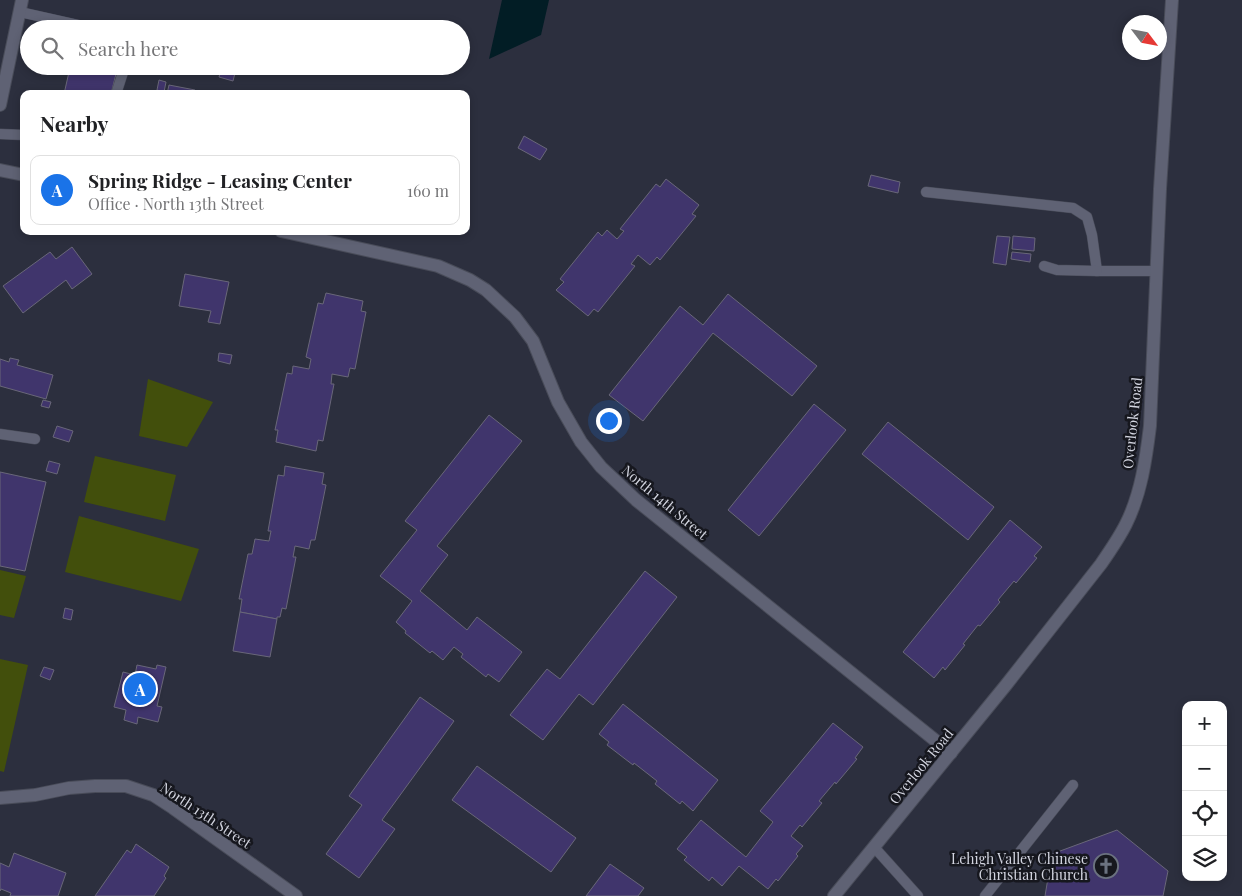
<!DOCTYPE html>
<html lang="en">
<head>
<meta charset="utf-8">
<style>
	:root { --surface:#fff; --page:#f6f6f6; --text:#202124; --muted:#757577; --line:#e0e0e0; --accent:#1a73e8 }
	body { margin:0; font-family:"Playfair Display",serif; background:var(--page); color:var(--text) }
	.controls { position:absolute; right:15px; bottom:15px; display:grid; overflow:hidden; border-radius:10px; box-shadow:0 2px 8px #0003 }
	.controls button { width:45px; height:45px; display:grid; place-items:center; padding:0; border:0; border-bottom:1px solid var(--line); background:var(--surface); color:var(--text); font:25px sans-serif }
	.compass { position:absolute; left:1122px; top:15px; width:45px; height:45px; border-radius:50%; background:var(--surface); box-shadow:0 2px 8px #0003; rotate:122deg }
	.you { position:absolute; left:608px; top:420px; width:18px; height:18px; margin:-12px; border:4px solid #fff; border-radius:50%; background:#1a73e8; box-shadow:0 0 0 8px #1a73e833 }
	.badge { display:grid; place-items:center; width:32px; height:32px; border-radius:50%; background:var(--accent); color:#fff; font-size:16px; font-weight:700 }
	.pin { position:absolute; translate:-50% -50%; border:2px solid #fff; box-shadow:0 1px 5px #0006 }
	.list { margin:0; padding:0; list-style:none }
	h2 { display:flex; justify-content:space-between; align-items:center; height:65px; margin:0; padding:0 20px; font-size:21px }
	h2 small { font-size:16px; font-weight:400; color:var(--muted) }
	.list li { display:grid; grid-template-columns:32px 1fr auto; gap:15px; align-items:center; box-sizing:border-box; height:70px; margin:0 10px 10px; padding:0 10px; border:1px solid var(--line); border-radius:10px }
	.list b { display:block; font-size:19px; white-space:nowrap }
	.list p { margin:0; font-size:16px; white-space:nowrap; color:var(--muted) }
	.list em { font-size:16px; font-style:normal; color:var(--muted) }
	.icon { flex:none; width:28px; height:28px; fill:none; stroke:currentColor; stroke-width:2; stroke-linecap:round; stroke-linejoin:round }
	.map { position:relative; flex:none; width:1242px; height:896px; overflow:hidden }
	.search { position:absolute; background:var(--surface); box-shadow:0 2px 8px #0003; left:20px; top:20px; width:450px; height:55px; display:flex; align-items:center; gap:12px; box-sizing:border-box; padding:0 18px; border-radius:28px; color:var(--muted); font-size:19px }
	.panel { position:absolute; background:var(--surface); box-shadow:0 2px 8px #0003; left:20px; top:90px; width:450px; height:145px; border-radius:10px }
	.map>svg:first-child { display:block }
	.green { fill:#424f0c }
	.water { fill:#021d25 }
	.building { fill:#40356c; stroke:#696779 }
	.lines { fill:none; stroke-linecap:round; stroke-linejoin:round }
	.lane-casing { stroke:#494c59; stroke-width:11 }
	.street-casing { stroke:#494c59; stroke-width:14 }
	.lane { stroke:#5f6274; stroke-width:10 }
	.street { stroke:#5f6274; stroke-width:12 }
	.labels { text-anchor:middle; dominant-baseline:central; stroke-width:5; stroke-linejoin:round; paint-order:stroke }
	.street-label { font-size:14px; fill:#d3d5e0; stroke:#16171e }
	.poi-label { font-size:14px; fill:#d3d5e0; stroke:#16171e; text-anchor:end }
</style>
</head>
<body>
<div class="map">
<svg width="1242" height="896" viewBox="0 0 1242 896">
	<rect width="100%" height="100%" fill="#2c2f3e"/>
	<g class="green">
		<polygon points="148,379 213,402 187,447 139,436"/>
		<polygon points="95,456 176,475 165,521 84,502"/>
		<polygon points="79,516 199,549 181,601 65,572"/>
		<polygon points="0,570 26,576 14,618 0,615"/>
		<polygon points="0,659 28,665 4,772 0,771"/>
	</g>
	<polygon class="water" points="502,0 549,0 541,35 489,59"/>
	<g class="building">
		<polygon points="64,66 118,66 111,94 64,94 69,72 63,71"/>
		<polygon points="222,66 236,69 233,81 219,77"/>
		<polygon points="159,80 166,82 164,92 157,90"/>
		<polygon points="169,85 195,90 194,94 167,94"/>
		<polygon points="524,136 547,149 540,160 518,148"/>
		<polygon points="871,175 900,182 898,193 868,186"/>
		<polygon points="666,179 699,205 692,214 696,216 660,260 657,257 650,265 638,255 631,264 635,266 598,312 594,309 588,316 556,290 564,282 560,279 598,232 602,236 607,230 617,239 624,231 620,229 656,184 660,187"/>
		<polygon points="997,236 1010,237 1006,265 993,263"/>
		<polygon points="1013,236 1035,238 1034,251 1012,249"/>
		<polygon points="72,247 92,274 72,289 66,280 23,313 3,286 50,252 56,259"/>
		<polygon points="1012,252 1031,254 1030,262 1011,259"/>
		<polygon points="185,274 229,282 220,324 208,322 211,311 179,306"/>
		<polygon points="326,293 363,301 361,311 366,312 355,369 350,368 348,377 332,374 331,384 334,384 323,441 318,440 316,451 276,442 278,430 275,430 287,373 292,374 293,366 309,369 311,359 306,357 318,303 323,304"/>
		<polygon points="728,294 817,366 792,396 713,333 643,421 609,395 680,306 703,325"/>
		<polygon points="219,353 232,355 230,364 218,361"/>
		<polygon points="10,358 19,360 17,365 53,375 46,399 0,386 0,359 9,362"/>
		<polygon points="43,400 51,402 49,408 41,406"/>
		<polygon points="814,404 846,430 759,536 728,510"/>
		<polygon points="489,415 522,441 437,546 448,555 420,591 467,630 477,617 522,652 499,682 488,674 486,677 461,657 463,654 454,647 443,660 432,651 430,653 405,633 406,631 396,622 412,601 380,576 417,530 405,521"/>
		<polygon points="888,422 994,507 968,540 862,454"/>
		<polygon points="57,426 73,431 69,442 53,437"/>
		<polygon points="49,461 60,464 57,474 46,471"/>
		<polygon points="285,466 324,473 322,484 326,485 315,540 311,540 309,549 295,546 293,557 296,557 286,609 282,608 280,617 277,617 277,619 240,612 242,599 239,599 248,554 252,554 255,539 269,541 271,531 268,531 278,475 284,476"/>
		<polygon points="0,472 46,482 25,571 0,566"/>
		<polygon points="1010,520 1042,547 1034,556 1037,558 1016,583 1014,581 998,600 1000,602 980,626 978,625 963,644 965,645 945,670 943,667 934,678 903,652"/>
		<polygon points="645,571 677,597 593,705 579,694 543,740 510,715 547,669 560,679"/>
		<polygon points="65,608 73,610 71,620 63,618"/>
		<polygon points="240,612 277,619 270,657 233,651"/>
		<polygon points="137,665 156,669 157,665 166,667 157,706 162,707 158,722 138,717 137,724 124,720 126,710 114,707 123,672 135,675"/>
		<polygon points="44,667 54,670 50,680 40,676"/>
		<polygon points="420,697 454,721 382,820 395,829 359,878 326,854 362,805 349,796"/>
		<polygon points="623,704 718,780 693,811 682,801 680,804 655,784 657,781 634,763 633,765 607,745 609,742 599,734"/>
		<polygon points="833,723 863,747 855,758 857,759 836,784 835,782 819,801 822,803 802,827 800,825 791,836 803,846 796,854 798,856 778,881 776,879 768,889 739,866 722,886 712,877 709,881 684,860 687,857 677,849 701,820 746,857 773,822 760,811"/>
		<polygon points="477,766 576,838 551,872 452,800"/>
		<polygon points="1117,830 1168,871 1163,896 1045,896 1052,854"/>
		<polygon points="136,844 169,867 164,876 166,878 154,896 95,896 127,850 131,853"/>
		<polygon points="14,853 66,873 58,896 10,896 11,893 1,889 0,891 0,863 9,867"/>
		<polygon points="610,864 644,888 638,896 586,896"/>
	</g>
	<g class="lines">
		<defs>
			<g id="lane">
				<polyline points="20,12 96,29"/>
				<polyline points="116,94 125,66"/>
				<polyline points="0,134 24,135"/>
				<polyline points="926,192 1073,208 1087,217 1092,235 1097,271 1157,271"/>
				<polyline points="1044,266 1057,270 1097,271"/>
				<polyline points="0,434 35,439"/>
				<polyline points="874,847 918,896"/>
				<polyline points="985,896 1073,785"/>
			</g>
			<g id="street">
				<polyline points="0,105 22,0"/>
				<polyline points="0,170 24,175"/>
				<polyline points="281,231 438,266 470,280 486,290 515,317 533,341 558,402 581,442 601,467 636,500 951,753"/>
				<polyline points="0,798 35,795 69,788 95,786 126,786 153,795 173,808 296,896"/>
				<path d="M 834,896 L 1006,685 L 1101,564 C 1110,551 1119,538 1126,524 C 1141,494 1146,459 1150,426 L 1160,189 L 1172,0"/>
			</g>
		</defs>
		<use href="#lane" class="lane-casing"/>
		<use href="#street" class="street-casing"/>
		<use href="#lane" class="lane"/>
		<use href="#street" class="street"/>
	</g>
	<defs>
		<symbol id="church-ring" viewBox="-11 -11 22 22"><circle r="9.5" fill="#16171e" stroke="#6b7280" stroke-width="1.5"/><path d="M-1.2-6h2.4v3.5h3.3v2.4h-3.3V6h-2.4V-.1h-3.3v-2.4h3.3Z" fill="#6b7280"/></symbol>
	</defs>
	<g fill-rule="evenodd">
		<use href="#church-ring" x="1092" y="852" width="28" height="28"/>
	</g>
	<g class="labels">
		<g class="street-label">
			<text transform="translate(1132 423) rotate(-84)">Overlook Road</text>
			<text transform="translate(665 502) rotate(40)">North 14th Street</text>
			<text transform="translate(921 766) rotate(-51)">Overlook Road</text>
			<text transform="translate(206 815) rotate(34)">North 13th Street</text>
		</g>
		<g class="poi-label">
			<text x="1088" y="858">Lehigh Valley Chinese<tspan x="1088" dy="16">Christian Church</tspan></text>
		</g>
	</g>
</svg>
<div class="controls">
<button>+</button>
<button>−</button>
<button><svg class="icon" aria-label="locate" viewBox="0 0 24 24"><circle cx="12" cy="12" r="6"/><path d="M12 2v4M12 18v4M2 12h4M18 12h4"/></svg></button>
<button><svg class="icon" aria-label="layers" viewBox="0 0 24 24"><path d="M12 4l9 5-9 5-9-5zM3 14l9 5 9-5"/></svg></button>
</div>
<svg class="compass" viewBox="-18 -18 36 36"><path d="M0-13l5 13h-10z" fill="#e53935"/><path d="M0 13l5-13h-10z" fill="#757577"/></svg>
<div class="you"></div>
<div class="pin badge" style="left:140px;top:689px">A</div>
<div class="search"><svg class="icon" aria-label="search" viewBox="0 0 24 24"><circle cx="10" cy="10" r="6"/><path d="M15 15l6 6"/></svg>Search here</div>
<section class="panel">
<h2>Nearby<small></small></h2>
<ul class="list">
<li><span class="badge">A</span><div><b>Spring Ridge - Leasing Center</b><p>Office · North 13th Street</p></div><em>160 m</em></li>
</ul>
</section>
</div>
</body>
</html>
